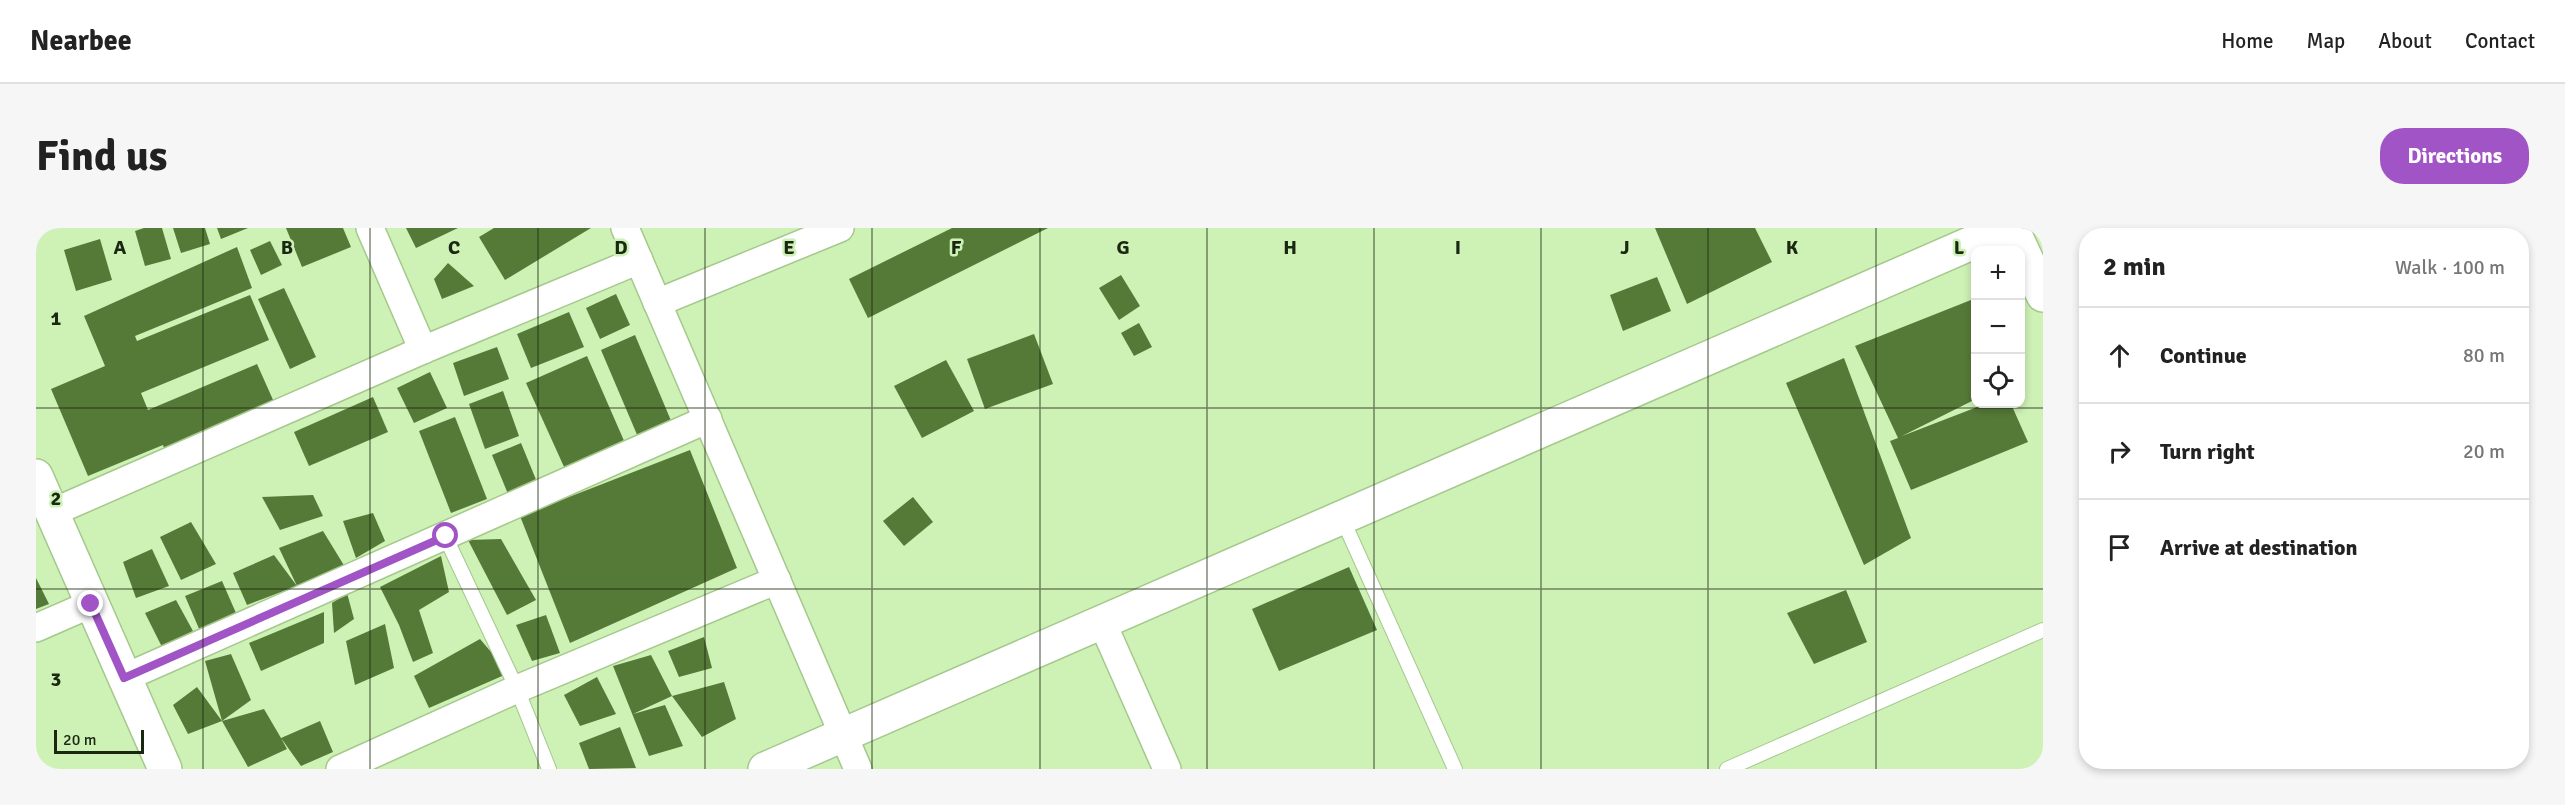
<!DOCTYPE html>
<html lang="en">
<head>
<meta charset="utf-8">
<style>
	:root { --surface:#fff; --page:#f6f6f6; --text:#222; --muted:#767676; --line:#e0e0e0; --accent:#a154c6 }
	body { margin:0; font-family:Signika,sans-serif; background:var(--page); color:var(--text) }
	.controls { position:absolute; right:18px; top:18px; display:grid; overflow:hidden; border-radius:12px; box-shadow:0 3px 9px #0003 }
	.controls button { width:54px; height:54px; display:grid; place-items:center; padding:0; border:0; border-bottom:2px solid var(--line); background:var(--surface); color:var(--text); font:30px sans-serif }
	.scale { position:absolute; left:18px; bottom:15px; width:90px; box-sizing:border-box; padding-left:6px; border:3px solid #1b2811; border-top:0; font-size:16px; line-height:21px; white-space:nowrap; color:#1b2811; -webkit-text-stroke:4px #cef2b6; paint-order:stroke }
	.stop { position:absolute; width:18px; height:18px; margin:-14px; border:4px solid #a154c6; border-radius:50%; background:#fff }
	.stop.end { background:#a154c6; border-color:#fff; box-shadow:0 2px 6px #0008 }
	.list { margin:0; padding:0; list-style:none }
	h2 { display:flex; justify-content:space-between; align-items:center; height:78px; margin:0; padding:0 24px; font-size:26px }
	h2 small { font-size:20px; font-weight:400; color:var(--muted) }
	.list li { display:grid; grid-template-columns:39px 1fr auto; gap:18px; align-items:center; box-sizing:border-box; height:96px; padding:0 24px; border-top:2px solid var(--line) }
	.list b { display:block; font-size:22px; white-space:nowrap }
	.list em { font-size:20px; font-style:normal; color:var(--muted) }
	.icon { flex:none; width:33px; height:33px; fill:none; stroke:currentColor; stroke-width:2; stroke-linecap:round; stroke-linejoin:round }
	.map { position:relative; flex:none; width:2007px; height:541px; overflow:hidden; border-radius:24px }
	header { display:flex; align-items:center; gap:36px; box-sizing:border-box; height:84px; padding:0 30px; background:var(--surface); border-bottom:2px solid var(--line) }
	header strong { font-size:28px }
	nav { display:flex; gap:33px; margin-inline-start:auto; font-size:21px }
	.intro { display:flex; align-items:center; justify-content:space-between; box-sizing:border-box; height:144px; padding:0 36px }
	h1 { margin:0; font-size:42px }
	.button { padding:15px 27px; border-radius:24px; background:var(--accent); color:#fff; font-size:21px; font-weight:700 }
	main { display:flex; gap:36px; padding:0 36px }
	aside { flex:1; background:var(--surface); border-radius:24px; box-shadow:0 3px 9px #0003 }
	.map>svg:first-child { display:block }
	.building { fill:#557a38 }
	.lines { fill:none; stroke-linecap:round; stroke-linejoin:round }
	.service-casing { stroke:#a5c88d; stroke-width:16 }
	.minor-casing { stroke:#a5c88d; stroke-width:30 }
	.tertiary-casing { stroke:#a5c88d; stroke-width:36 }
	.service { stroke:#fff; stroke-width:14 }
	.minor { stroke:#fff; stroke-width:27 }
	.tertiary { stroke:#fff; stroke-width:33 }
	.route { stroke:#a154c6; stroke-width:8 }
	.grid { fill:none; stroke:#1b2811; stroke-width:1.5; stroke-opacity:0.55 }
	.grid-label { font-size:20px; text-anchor:middle; font-weight:bold; fill:#1b2811; stroke:#cef2b6; stroke-width:5; stroke-linejoin:round; paint-order:stroke }
</style>
</head>
<body>
<header>
<strong>Nearbee</strong>
<nav><a>Home</a><a>Map</a><a>About</a><a>Contact</a></nav>
</header>
<div class="intro"><h1>Find us</h1><a class="button">Directions</a></div>
<main>
<div class="map">
<svg width="2007" height="541" viewBox="0 0 2007 541">
	<rect width="100%" height="100%" fill="#cef2b6"/>
	<g class="building">
		<polygon points="108,0 126,0 135,31 109,38 99,3"/>
		<polygon points="137,0 169,0 174,16 145,25"/>
		<polygon points="181,0 212,0 185,11"/>
		<polygon points="250,0 307,0 315,19 266,39"/>
		<polygon points="370,0 422,0 380,20"/>
		<polygon points="458,0 555,0 469,52 443,9"/>
		<polygon points="916,0 1012,0 832,90 813,51"/>
		<polygon points="1619,0 1719,0 1736,34 1651,76"/>
		<polygon points="64,11 76,52 40,63 28,22"/>
		<polygon points="234,13 246,37 225,47 214,22"/>
		<polygon points="201,19 216,60 99,108 101,113 214,67 233,112 105,165 112,182 221,136 238,174 128,220 127,217 52,248 15,161 69,138 48,88"/>
		<polygon points="412,35 438,58 406,71 398,51"/>
		<polygon points="1085,47 1104,78 1083,92 1063,60"/>
		<polygon points="1621,49 1635,83 1587,103 1574,67"/>
		<polygon points="248,60 280,129 254,141 222,71"/>
		<polygon points="580,66 594,97 564,111 550,80"/>
		<polygon points="1940,70 1940,171 1866,208 1949,176 1975,176 1992,214 1875,262 1854,213 1862,210 1819,118"/>
		<polygon points="533,84 548,119 495,140 481,106"/>
		<polygon points="1103,95 1116,119 1098,128 1085,105"/>
		<polygon points="998,106 1017,156 949,181 931,131"/>
		<polygon points="599,107 636,195 602,209 565,122"/>
		<polygon points="461,119 473,151 428,168 417,135"/>
		<polygon points="551,128 589,215 529,241 490,155"/>
		<polygon points="1808,130 1875,310 1828,337 1750,155"/>
		<polygon points="910,132 938,183 886,210 858,158"/>
		<polygon points="394,144 411,180 378,195 361,160"/>
		<polygon points="467,163 483,208 449,221 433,176"/>
		<polygon points="337,169 352,204 273,238 258,204"/>
		<polygon points="419,189 451,271 415,285 383,203"/>
		<polygon points="485,215 501,254 472,266 456,227"/>
		<polygon points="654,222 701,340 534,415 484,288"/>
		<polygon points="277,267 287,288 244,302 226,269"/>
		<polygon points="877,269 897,294 868,318 847,293"/>
		<polygon points="337,285 349,313 320,330 307,293"/>
		<polygon points="155,294 180,336 145,352 124,309"/>
		<polygon points="287,303 309,339 261,358 243,320"/>
		<polygon points="465,311 500,372 471,387 432,312"/>
		<polygon points="116,321 133,358 100,370 87,334"/>
		<polygon points="238,327 261,358 211,377 197,345"/>
		<polygon points="405,328 413,364 383,382 397,425 377,434 363,397 344,359"/>
		<polygon points="1313,339 1341,402 1243,443 1216,381"/>
		<polygon points="0,350 13,376 0,381"/>
		<polygon points="186,353 200,385 164,403 149,368"/>
		<polygon points="1810,362 1831,414 1778,436 1751,385"/>
		<polygon points="311,365 318,391 298,405 296,375"/>
		<polygon points="140,372 157,403 126,419 109,385"/>
		<polygon points="288,384 288,415 225,443 213,415"/>
		<polygon points="510,387 524,425 496,433 480,397"/>
		<polygon points="349,396 358,440 319,457 310,413"/>
		<polygon points="668,409 676,440 643,449 632,423"/>
		<polygon points="444,411 473,445 393,480 378,448"/>
		<polygon points="195,426 215,472 186,493 228,481 245,510 284,493 297,524 265,538 245,510 251,521 212,539 186,493 152,506 137,477 161,459 186,493 169,433"/>
		<polygon points="615,427 636,468 688,454 700,491 666,509 636,468 597,486 629,477 647,518 613,528 577,438"/>
		<polygon points="561,449 580,486 544,498 528,467"/>
		<polygon points="584,499 600,540 553,541 543,515"/>
	</g>
	<g class="lines">
		<defs>
			<g id="service">
				<polyline points="1306,290 1419,541"/>
				<polyline points="409,308 481,461 513,541"/>
				<polyline points="1691,541 2007,402"/>
			</g>
			<g id="minor">
				<polyline points="334,0 387,122"/>
				<polyline points="589,0 822,541"/>
				<polyline points="621,75 804,0"/>
				<polyline points="15,285 387,122 603,32"/>
				<polyline points="1066,394 1131,541"/>
				<polyline points="0,400 55,376"/>
				<polyline points="88,450 672,191"/>
				<polyline points="304,541 481,461 741,352"/>
			</g>
			<g id="tertiary">
				<polyline points="1976,0 2007,67"/>
				<polyline points="0,248 129,541"/>
				<polyline points="729,541 1970,0"/>
			</g>
		</defs>
		<use href="#service" class="service-casing"/>
		<use href="#minor" class="minor-casing"/>
		<use href="#tertiary" class="tertiary-casing"/>
		<use href="#service" class="service"/>
		<use href="#minor" class="minor"/>
		<use href="#tertiary" class="tertiary"/>
	</g>
	<g class="lines">
		<polyline class="route" points="55,376 88,450 410,308"/>
	</g>
	<path class="grid" d="M 167,0 L 167,541M 334,0 L 334,541M 502,0 L 502,541M 669,0 L 669,541M 836,0 L 836,541M 1004,0 L 1004,541M 1171,0 L 1171,541M 1338,0 L 1338,541M 1505,0 L 1505,541M 1672,0 L 1672,541M 1840,0 L 1840,541M 0,180 L 2007,180M 0,361 L 2007,361"/>
	<g class="grid-label">
		<text x="84" y="26">A</text>
		<text x="251" y="26">B</text>
		<text x="418" y="26">C</text>
		<text x="585" y="26">D</text>
		<text x="753" y="26">E</text>
		<text x="920" y="26">F</text>
		<text x="1087" y="26">G</text>
		<text x="1254" y="26">H</text>
		<text x="1422" y="26">I</text>
		<text x="1589" y="26">J</text>
		<text x="1756" y="26">K</text>
		<text x="1923" y="26">L</text>
		<text x="20" y="97">1</text>
		<text x="20" y="277">2</text>
		<text x="20" y="458">3</text>
	</g>
</svg>
<div class="controls">
<button>+</button>
<button>−</button>
<button><svg class="icon" aria-label="locate" viewBox="0 0 24 24"><circle cx="12" cy="12" r="6"/><path d="M12 2v4M12 18v4M2 12h4M18 12h4"/></svg></button>
</div>
<div class="scale">20 m</div>
<div class="stop" style="left:410px;top:308px"></div>
<div class="stop end" style="left:55px;top:376px"></div>
</div>
<aside>
<h2>2 min<small>Walk · 100 m</small></h2>
<ul class="list">
<li><svg class="icon" aria-label="ahead" viewBox="0 0 24 24"><path d="M12 20V5M6 11l6-6 6 6"/></svg><div><b>Continue</b></div><em>80 m</em></li>
<li><svg class="icon" aria-label="right" viewBox="0 0 24 24"><path d="M7 20v-9h11M14 6l5 5-5 5"/></svg><div><b>Turn right</b></div><em>20 m</em></li>
<li><svg class="icon" aria-label="arrive" viewBox="0 0 24 24"><path d="M6 21V4h12l-3 4 3 4H6"/></svg><div><b>Arrive at destination</b></div></li>
</ul>
</aside>
</main>
</body>
</html>
